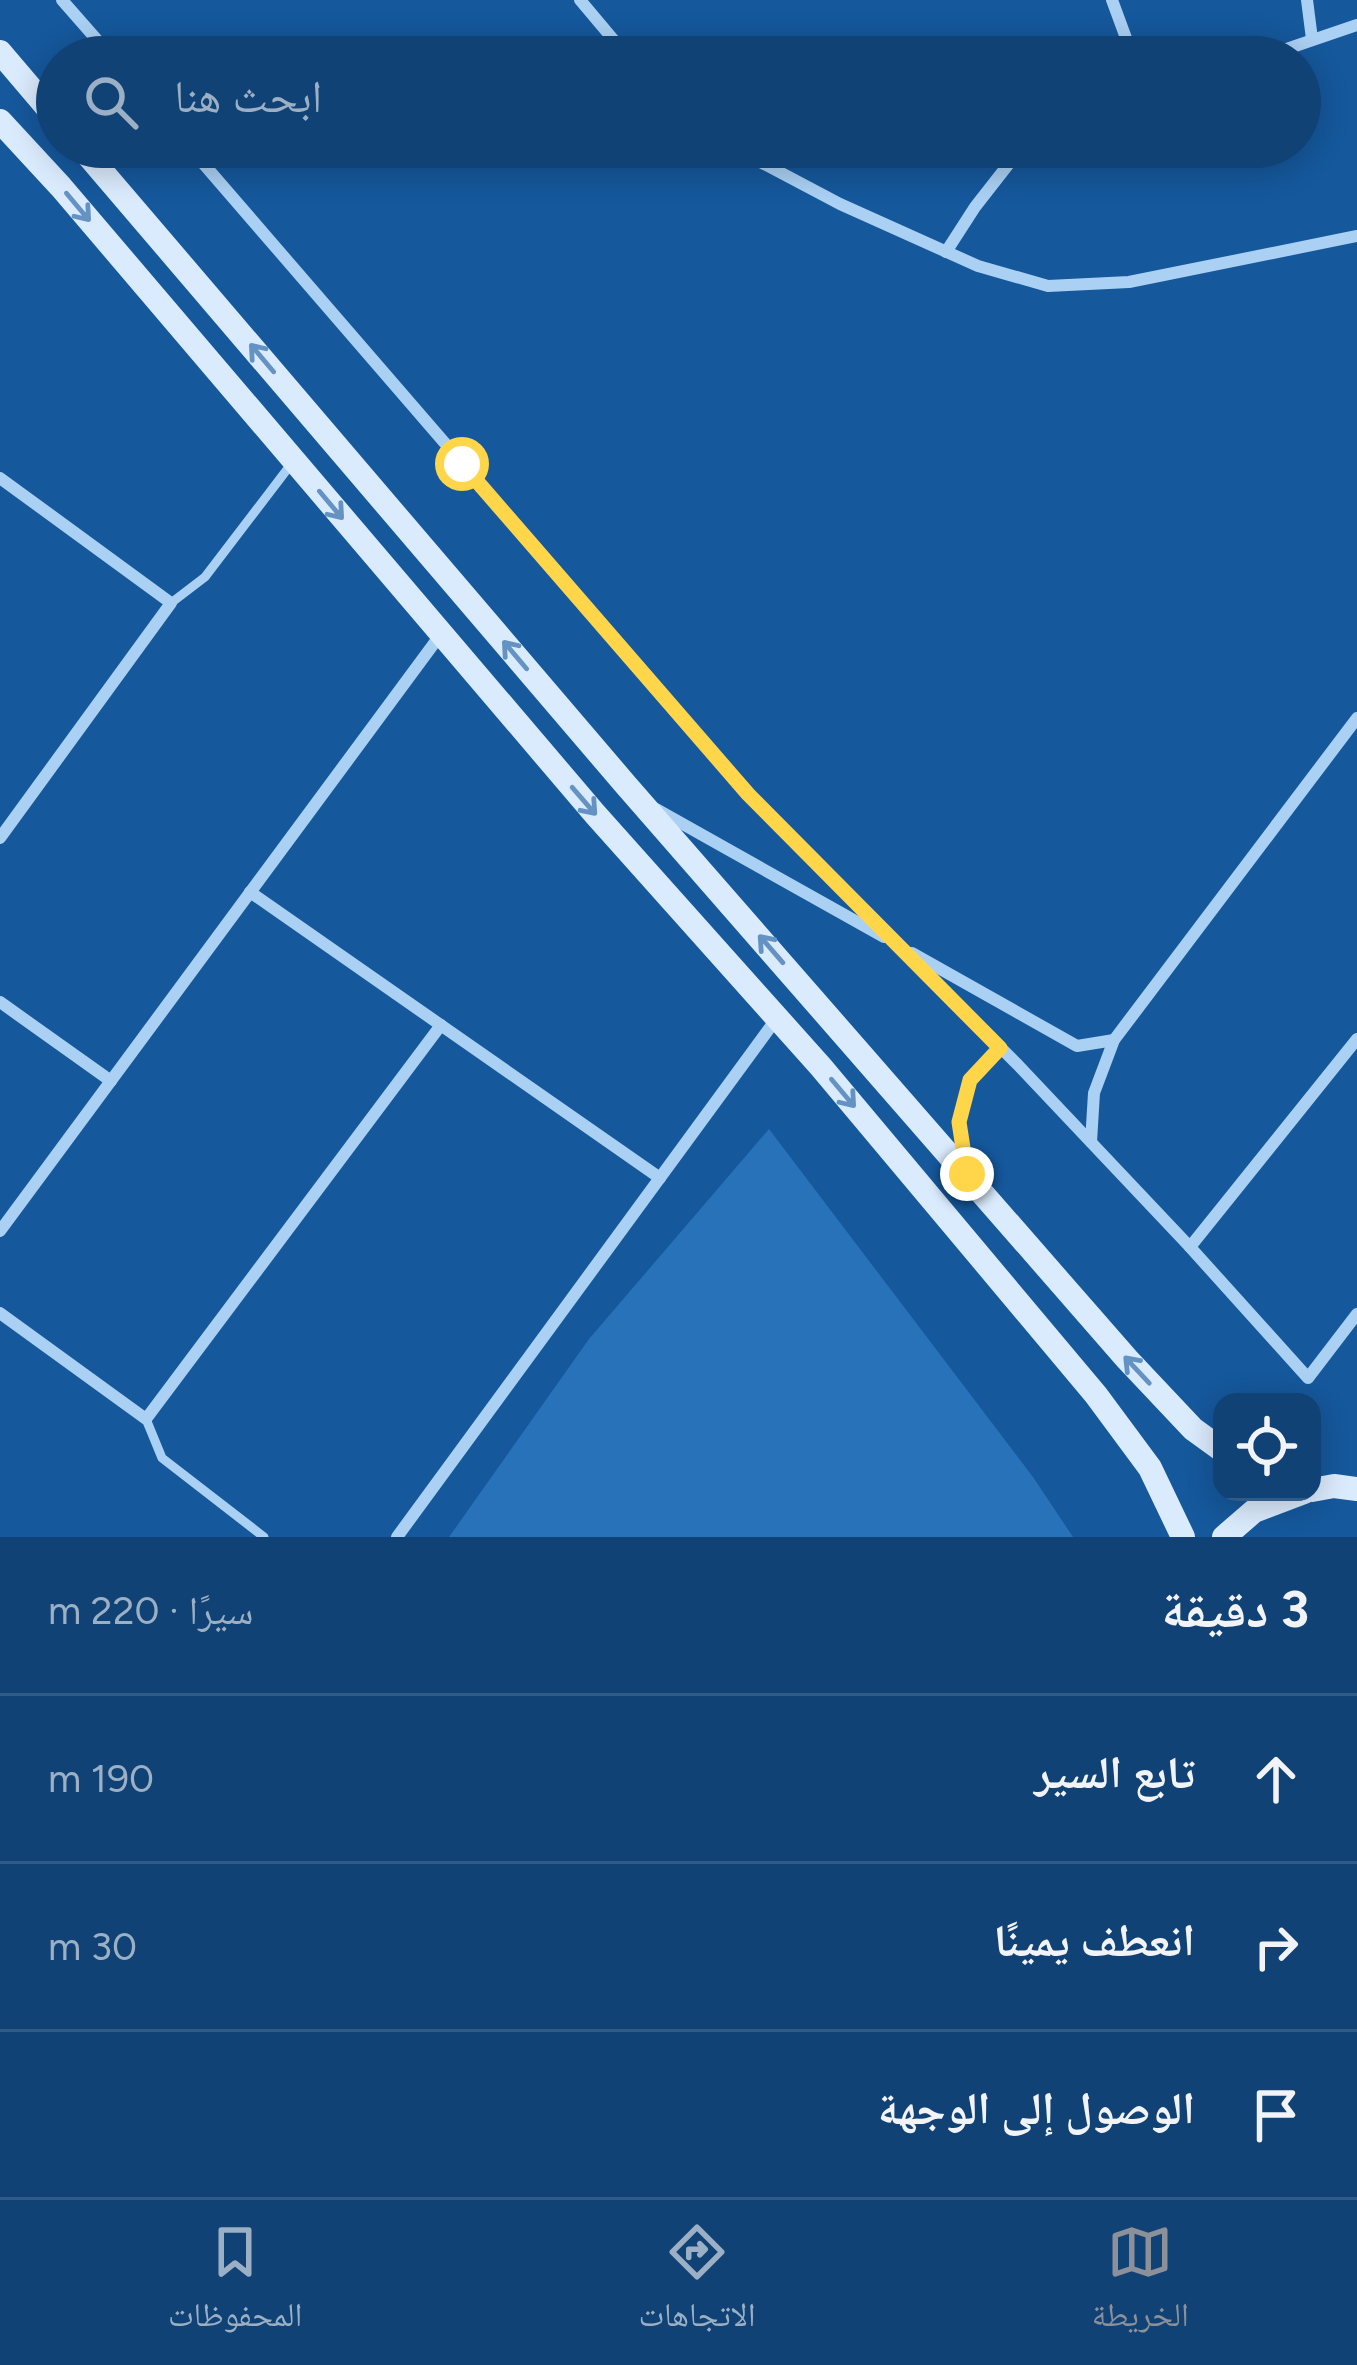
<!DOCTYPE html>
<html lang="ar">
<head>
<meta charset="utf-8">
<style>
	:root { --surface:#104275; --page:#19497a; --text:#f1f3f6; --muted:#9cb0c5; --line:#305b87; --accent:#8c9099 }
	body { margin:0; font-family:Figtree,"Noto Naskh Arabic",sans-serif; background:var(--page); color:var(--text); direction:rtl }
	.controls { position:absolute; right:36px; bottom:36px; display:grid; overflow:hidden; border-radius:24px; box-shadow:0 6px 30px #0003 }
	.controls button { width:108px; height:108px; display:grid; place-items:center; padding:0; border:0; border-bottom:3px solid var(--line); background:var(--surface); color:var(--text); font:60px sans-serif }
	.stop { position:absolute; width:36px; height:36px; margin:-27px; border:9px solid #ffd54a; border-radius:50%; background:#fff }
	.stop.end { background:#ffd54a; border-color:#fff; box-shadow:0 3px 12px #0008 }
	.list { margin:0; padding:0; list-style:none }
	h2 { display:flex; justify-content:space-between; align-items:center; height:156px; margin:0; padding:0 48px; font-size:51px }
	h2 small { font-size:39px; font-weight:400; color:var(--muted) }
	.list li { display:grid; grid-template-columns:78px 1fr auto; gap:36px; align-items:center; box-sizing:border-box; height:168px; padding:0 48px; border-top:3px solid var(--line) }
	.list b { display:block; font-size:45px; white-space:nowrap }
	.list em { font-size:39px; font-style:normal; color:var(--muted) }
	.icon { flex:none; width:66px; height:66px; fill:none; stroke:currentColor; stroke-width:2; stroke-linecap:round; stroke-linejoin:round }
	.map { position:relative; flex:none; width:1357px; height:1537px; overflow:hidden; direction:ltr }
	.search { position:absolute; background:var(--surface); box-shadow:0 6px 30px #0003; left:36px; right:36px; top:36px; height:132px; display:flex; align-items:center; gap:30px; box-sizing:border-box; padding:0 42px; border-radius:66px; color:var(--muted); font-size:45px }
	.sheet { height:660px; background:var(--surface) }
	nav { display:flex; justify-content:space-around; align-items:center; box-sizing:border-box; height:168px; border-top:3px solid var(--line); background:var(--surface); font-size:33px; color:var(--muted) }
	nav a { display:grid; justify-items:center; gap:6px }
	nav .on { color:var(--accent) }
	.map>svg:first-child { display:block }
	.green { fill:#2872b9 }
	.lines { fill:none; stroke-linecap:round; stroke-linejoin:round }
	.lane { stroke:#aad0f3; stroke-width:9 }
	.street { stroke:#aad0f3; stroke-width:12 }
	.secondary { stroke:#daebfd; stroke-width:24 }
	.oneway { stroke:#6493c3 }
	.route { stroke:#ffd54a; stroke-width:15 }
</style>
</head>
<body>
<div class="map">
<svg width="1357" height="1537" viewBox="0 0 1357 1537">
	<rect width="100%" height="100%" fill="#15589c"/>
	<polygon class="green" points="769,1129 1033,1477 1073,1537 449,1537 589,1339"/>
	<g class="lines">
		<g class="lane">
			<polyline points="171,603 205,577 292,463"/>
			<polyline points="146,1419 162,1458 264,1537"/>
		</g>
		<g class="street">
			<polyline points="62,0 112,57"/>
			<polyline points="580,0 628,57"/>
			<polyline points="1112,0 1133,57"/>
			<polyline points="1307,0 1312,39"/>
			<polyline points="1263,57 1357,25"/>
			<polyline points="189,147 748,794 1018,1065 1190,1247 1308,1378 1357,1314"/>
			<polyline points="732,147 840,204 978,266 1048,286 1129,282 1357,236"/>
			<polyline points="946,252 975,207 1022,147"/>
			<polyline points="0,478 171,603 0,838"/>
			<polyline points="656,809 884,937"/>
			<polyline points="250,892 660,1178"/>
			<polyline points="912,953 1077,1046 1114,1040"/>
			<polyline points="0,1002 111,1081"/>
			<polyline points="1091,1142 1094,1093 1114,1040 1357,718"/>
			<polyline points="965,1167 959,1122 970,1080 1000,1048"/>
			<polyline points="0,1231 441,634"/>
			<polyline points="1190,1247 1357,1039"/>
			<polyline points="0,1313 146,1419 441,1025"/>
			<polyline points="397,1537 777,1018"/>
		</g>
		<g class="secondary">
			<polyline points="0,52 57,119"/>
			<polyline points="0,121 61,187 595,814 821,1067 1096,1395 1150,1468 1183,1537"/>
			<polyline points="81,147 625,784 1127,1359 1193,1429 1222,1450"/>
			<polyline points="1312,1490 1334,1486 1357,1489"/>
			<polyline points="1224,1537 1254,1511 1304,1492"/>
		</g>
	</g>
	<defs><path id="oneway-shaft" d="M-6 0H5M1.5-3L5.5 0L1.5 3" fill="none" stroke-width="1.6" stroke-linecap="round" stroke-linejoin="round" transform="scale(3)"/></defs>
	<g class="oneway">
		<use href="#oneway-shaft" transform="translate(78 207) rotate(50)"/>
		<use href="#oneway-shaft" transform="translate(262 358) rotate(-130)"/>
		<use href="#oneway-shaft" transform="translate(331 505) rotate(50)"/>
		<use href="#oneway-shaft" transform="translate(515 655) rotate(-130)"/>
		<use href="#oneway-shaft" transform="translate(584 801) rotate(49)"/>
		<use href="#oneway-shaft" transform="translate(771 949) rotate(-131)"/>
		<use href="#oneway-shaft" transform="translate(843 1093) rotate(50)"/>
		<use href="#oneway-shaft" transform="translate(1137 1370) rotate(-133)"/>
	</g>
	<g class="lines">
		<polyline class="route" points="462,464 748,794 1000,1048 970,1080 959,1122 967,1174"/>
	</g>
</svg>
<div class="controls">
<button><svg class="icon" aria-label="locate" viewBox="0 0 24 24"><circle cx="12" cy="12" r="6"/><path d="M12 2v4M12 18v4M2 12h4M18 12h4"/></svg></button>
</div>
<div class="stop" style="left:462px;top:464px"></div>
<div class="stop end" style="left:967px;top:1174px"></div>
<div class="search"><svg class="icon" aria-label="search" viewBox="0 0 24 24"><circle cx="10" cy="10" r="6"/><path d="M15 15l6 6"/></svg>ابحث هنا</div>
</div>
<section class="sheet">
<h2>3 دقيقة<small>سيرًا · 220 m</small></h2>
<ul class="list">
<li><svg class="icon" aria-label="ahead" viewBox="0 0 24 24"><path d="M12 20V5M6 11l6-6 6 6"/></svg><div><b>تابع السير</b></div><em>190 m</em></li>
<li><svg class="icon" aria-label="right" viewBox="0 0 24 24"><path d="M7 20v-9h11M14 6l5 5-5 5"/></svg><div><b>انعطف يمينًا</b></div><em>30 m</em></li>
<li><svg class="icon" aria-label="arrive" viewBox="0 0 24 24"><path d="M6 21V4h12l-3 4 3 4H6"/></svg><div><b>الوصول إلى الوجهة</b></div></li>
</ul>
</section>
<nav>
<a class="on"><svg class="icon" aria-label="map" viewBox="0 0 24 24"><path d="M3 6l6-2 6 2 6-2v14l-6 2-6-2-6 2zM9 4v14M15 6v14"/></svg>الخريطة</a>
<a><svg class="icon" aria-label="directions" viewBox="0 0 24 24"><path d="M12 3l9 9-9 9-9-9zM9 14v-3h6M13 9l2 2-2 2"/></svg>الاتجاهات</a>
<a><svg class="icon" aria-label="saved" viewBox="0 0 24 24"><path d="M7 4h10v16l-5-4-5 4z"/></svg>المحفوظات</a>
</nav>
</body>
</html>
